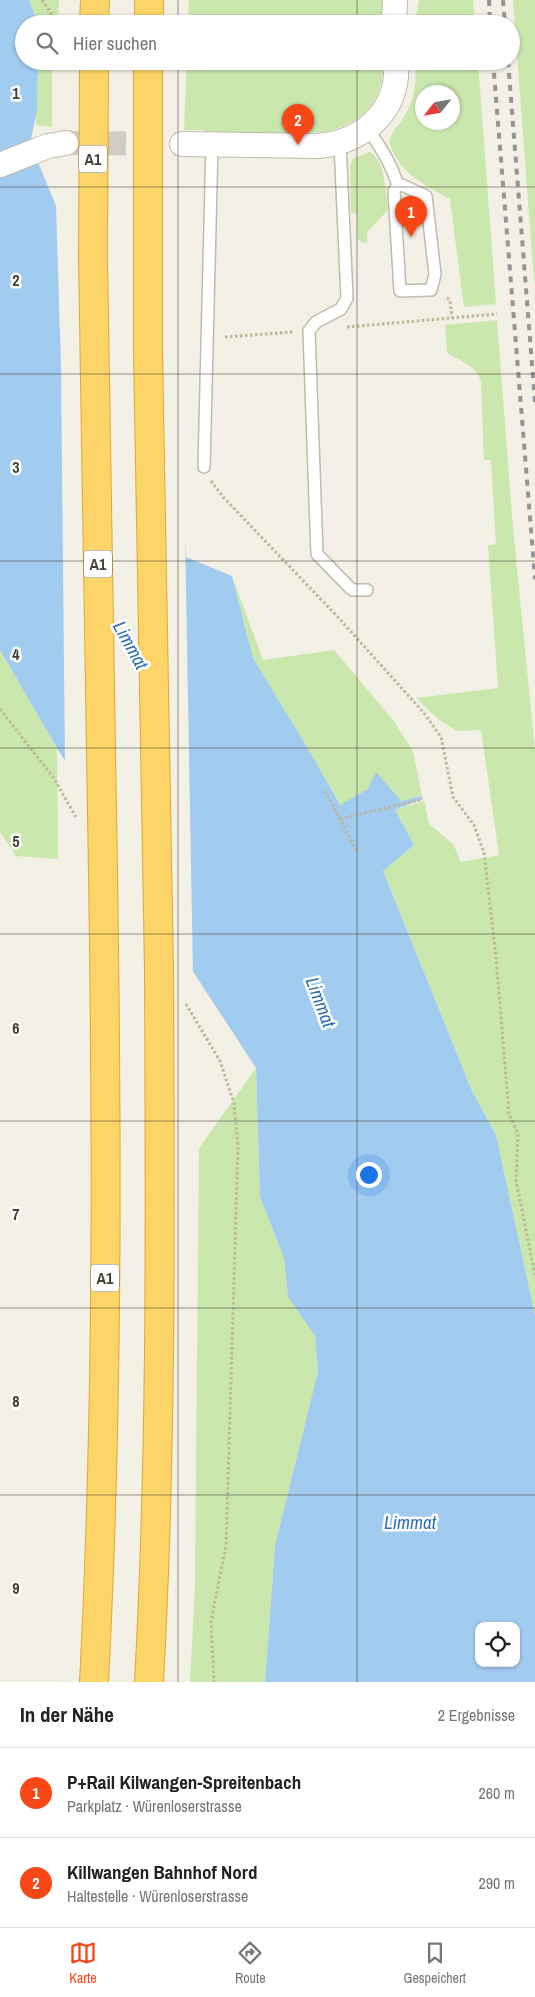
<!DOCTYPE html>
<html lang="de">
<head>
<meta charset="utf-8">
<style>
	:root { --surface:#fff; --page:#f2f2f2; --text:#222; --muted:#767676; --line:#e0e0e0; --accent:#f84717 }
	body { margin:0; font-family:"Archivo Narrow",sans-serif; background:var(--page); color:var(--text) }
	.controls { position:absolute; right:15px; bottom:15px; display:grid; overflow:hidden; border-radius:10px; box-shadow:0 1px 4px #0004 }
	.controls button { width:45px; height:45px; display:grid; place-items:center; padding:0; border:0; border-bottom:1px solid var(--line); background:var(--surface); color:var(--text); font:25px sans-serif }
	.compass { position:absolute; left:415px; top:85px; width:45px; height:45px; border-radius:50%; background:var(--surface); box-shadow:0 1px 4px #0004; rotate:239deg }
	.you { position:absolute; left:368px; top:1174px; width:18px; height:18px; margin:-12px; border:4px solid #fff; border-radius:50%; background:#1a73e8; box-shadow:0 0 0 8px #1a73e833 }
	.badge { display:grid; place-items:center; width:32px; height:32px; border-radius:50%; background:var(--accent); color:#fff; font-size:16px; font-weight:700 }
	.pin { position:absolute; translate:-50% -41px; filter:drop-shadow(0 1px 2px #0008) }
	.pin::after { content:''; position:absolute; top:26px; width:18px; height:15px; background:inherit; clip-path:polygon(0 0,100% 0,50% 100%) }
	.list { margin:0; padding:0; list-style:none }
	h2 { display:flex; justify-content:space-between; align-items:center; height:65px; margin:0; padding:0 20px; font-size:21px }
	h2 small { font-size:16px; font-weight:400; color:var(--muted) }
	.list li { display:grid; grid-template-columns:32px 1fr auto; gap:15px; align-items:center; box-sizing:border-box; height:90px; padding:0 20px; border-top:1px solid var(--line) }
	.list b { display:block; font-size:19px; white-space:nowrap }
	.list p { margin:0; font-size:16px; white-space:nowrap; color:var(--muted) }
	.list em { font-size:16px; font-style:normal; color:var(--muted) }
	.icon { flex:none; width:28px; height:28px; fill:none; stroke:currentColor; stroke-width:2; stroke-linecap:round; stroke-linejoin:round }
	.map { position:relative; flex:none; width:535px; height:1682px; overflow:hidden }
	.search { position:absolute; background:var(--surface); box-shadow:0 1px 4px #0004; left:15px; right:15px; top:15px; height:55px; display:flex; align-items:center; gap:12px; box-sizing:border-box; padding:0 18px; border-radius:28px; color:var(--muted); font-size:19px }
	.sheet { height:245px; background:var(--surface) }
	nav { display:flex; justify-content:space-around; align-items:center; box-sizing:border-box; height:70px; border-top:1px solid var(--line); background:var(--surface); font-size:14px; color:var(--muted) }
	nav a { display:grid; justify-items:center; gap:2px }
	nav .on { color:var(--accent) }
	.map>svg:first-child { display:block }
	.green { fill:#cae7ae; fill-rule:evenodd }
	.water { fill:#a2cbf0; fill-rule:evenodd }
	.pier { fill:#f3f0e6 }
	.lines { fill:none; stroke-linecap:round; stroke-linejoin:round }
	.street-tunnel { stroke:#d0cdc3; stroke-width:24; stroke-dasharray:24 12; stroke-linecap:butt }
	.lane-casing { stroke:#c1bbab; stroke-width:14 }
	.street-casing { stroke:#c1bbab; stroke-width:26 }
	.highway-casing { stroke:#dcaa36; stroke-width:30 }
	.path { stroke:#c0b59a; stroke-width:3; stroke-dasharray:2.5 2.5; stroke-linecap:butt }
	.lane { stroke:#fff; stroke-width:11 }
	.street { stroke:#fff; stroke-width:24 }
	.highway { stroke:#fdd467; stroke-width:28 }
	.rail { stroke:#959595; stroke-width:4; stroke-dasharray:6 6; stroke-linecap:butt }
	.highway-bridge-casing { stroke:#dcaa36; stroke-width:30; stroke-linecap:butt }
	.highway-bridge { stroke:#fdd467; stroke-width:28 }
	.grid { fill:none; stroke:#454035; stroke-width:1; stroke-opacity:0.55 }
	.labels { text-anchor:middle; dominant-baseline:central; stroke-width:5; stroke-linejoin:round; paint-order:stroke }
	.shield { fill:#fff; stroke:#7d7972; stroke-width:1 }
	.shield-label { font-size:16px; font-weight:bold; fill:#454035 }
	.water-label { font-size:19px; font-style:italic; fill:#2f71b0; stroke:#fff }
	.grid-label { font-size:16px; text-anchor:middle; font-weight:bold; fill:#454035; stroke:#fff; stroke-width:5; stroke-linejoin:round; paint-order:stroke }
</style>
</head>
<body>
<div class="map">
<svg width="535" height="1682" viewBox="0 0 535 1682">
	<rect width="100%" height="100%" fill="#f3f0e6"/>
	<g class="green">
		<polygon points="29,0 59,0 58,24 38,24"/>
		<polygon points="189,0 383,0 383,24 188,24"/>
		<polygon points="419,0 473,0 475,24 438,24 437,18 415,21"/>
		<polygon points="513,0 535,0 535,287 533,268"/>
		<polygon points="38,61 52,61 52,127 36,125"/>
		<path d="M 187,61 L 384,61 C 383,103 363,123 324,132 L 210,134 L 203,130 L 184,130 Z"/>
		<path d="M 416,61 L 478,61 L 496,304 L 464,307 L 450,199 C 427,186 404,176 392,150 C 390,145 388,141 391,136 C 394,129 400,123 404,117 C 415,99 416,82 416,61 ZM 422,92 L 452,92 L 452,122 L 422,122 Z"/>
		<path d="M 369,152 C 385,158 386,195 388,210 L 367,232 L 367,243 L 361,242 L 358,239 L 357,214 L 351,213 L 350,165 L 353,159 Z"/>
		<path d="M 497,320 L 513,528 L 535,750 L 535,1315 L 496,1135 L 472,1091 L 383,871 L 414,845 L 395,810 L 424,801 L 429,824 L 453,844 L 461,862 L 499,855 L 481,730 L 457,731 L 438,719 L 416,698 L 498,688 L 488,545 L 496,544 L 491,460 L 484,460 L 481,382 C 478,367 459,360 447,353 L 445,325 Z"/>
		<polygon points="232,576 263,660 334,650 393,720 413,751 422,796 401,801 368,789 340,806 307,747 253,658"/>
		<polygon points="0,650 57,748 58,859 16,856 0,832"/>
		<polygon points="256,1068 260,1197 284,1258 288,1297 315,1336 318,1371 275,1546 265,1682 190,1682 195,1585 199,1148"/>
	</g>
	<path class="water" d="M 0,0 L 29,0 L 38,24 L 24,24 L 24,61 L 38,61 L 37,111 L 30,143 L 56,206 L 101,363 L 185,538 L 186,557 L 232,576 L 253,658 L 307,747 L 340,805 L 368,789 L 376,772 L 401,801 L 422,796 L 423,799 L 395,810 L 414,845 L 383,871 L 472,1091 L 496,1135 L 535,1315 L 535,1682 L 265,1682 L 275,1546 L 318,1371 L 315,1336 L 288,1297 L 284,1258 L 260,1197 L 256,1068 L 190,967 L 57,748 L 0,650 ZM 479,1626 L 516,1626 L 516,1663 L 479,1663 Z"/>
	<polygon class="pier" points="56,206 59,206 103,362 185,532 193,976 65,766 61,367"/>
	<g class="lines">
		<polyline class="street-tunnel" points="66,143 182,144"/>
		<defs>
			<g id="lane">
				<path d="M 367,129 C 381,146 391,164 398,185"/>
				<polyline points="340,143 347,298 341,309 316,322 309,331 317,554 350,588 353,590 367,590"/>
				<polygon points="398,185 402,185 426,196 435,274 431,290 400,291 394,191"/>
				<polyline points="204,467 212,144"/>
			</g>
			<g id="street">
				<polyline points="394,24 395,0"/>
				<path d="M 182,144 L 318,146 C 364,142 400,110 396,61"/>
				<polyline points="0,165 48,146 66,143"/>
			</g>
			<g id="highway">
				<polyline points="94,24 95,0"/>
				<polyline points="149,24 149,0"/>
				<polyline points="93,256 94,61"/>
				<polyline points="148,351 148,61"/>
				<path d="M 94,1682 C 108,1413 107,1143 103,873"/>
				<path d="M 149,1682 C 162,1445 160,1207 159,969"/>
			</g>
		</defs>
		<use href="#lane" class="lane-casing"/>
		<use href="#street" class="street-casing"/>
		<use href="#highway" class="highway-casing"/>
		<g class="path">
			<polyline points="42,0 54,18 62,23"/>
			<polyline points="447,298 450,300 452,317"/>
			<polyline points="347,327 497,314"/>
			<polyline points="225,337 293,332"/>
			<polyline points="211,481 224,498 335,614 424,713 441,737 453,797 474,825 484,853 496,957 509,1114 518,1134 516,1180 535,1275"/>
			<polyline points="0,709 53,777 76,817"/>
			<polyline points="325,791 357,852"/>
			<polyline points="340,819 423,799"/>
			<polyline points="186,1004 220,1061 234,1103 238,1146 226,1546 211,1622 214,1682"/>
		</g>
		<use href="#lane" class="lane"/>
		<use href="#street" class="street"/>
		<use href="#highway" class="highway"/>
		<g class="rail">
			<polyline points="489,0 490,24"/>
			<polyline points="503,0 505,24"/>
			<polyline points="493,61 535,579"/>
			<polyline points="508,61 535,402"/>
		</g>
		<defs>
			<g id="highway-bridge">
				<polyline points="93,256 103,873"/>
				<polyline points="148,351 159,969"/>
			</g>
		</defs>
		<use href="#highway-bridge" class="highway-bridge-casing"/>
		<use href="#highway-bridge" class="highway-bridge"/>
	</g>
	<path class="grid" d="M 178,0 L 178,24M 357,0 L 357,24M 178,61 L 178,1682M 357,61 L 357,1682M 0,187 L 535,187M 0,374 L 535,374M 0,561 L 535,561M 0,748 L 535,748M 0,934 L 535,934M 0,1121 L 535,1121M 0,1308 L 535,1308M 0,1495 L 535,1495"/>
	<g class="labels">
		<g class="shield">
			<rect x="79" y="145.5" width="28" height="27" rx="4"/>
			<rect x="84" y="550.5" width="28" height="27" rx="4"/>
			<rect x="91" y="1264.5" width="28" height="27" rx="4"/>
		</g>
		<g class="shield-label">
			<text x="93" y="159">A1</text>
			<text x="98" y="564">A1</text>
			<text x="105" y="1278">A1</text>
		</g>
		<g class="water-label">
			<text transform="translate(131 645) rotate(61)">Limmat</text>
			<text transform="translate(321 1002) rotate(69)">Limmat</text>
			<text x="410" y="1522">Limmat</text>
		</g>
	</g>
	<g class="grid-label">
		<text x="16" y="99">1</text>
		<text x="16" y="286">2</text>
		<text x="16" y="473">3</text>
		<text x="16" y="660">4</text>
		<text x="16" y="847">5</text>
		<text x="16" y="1034">6</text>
		<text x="16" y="1220">7</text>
		<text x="16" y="1407">8</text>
		<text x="16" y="1594">9</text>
	</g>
</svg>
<div class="controls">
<button><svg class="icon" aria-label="locate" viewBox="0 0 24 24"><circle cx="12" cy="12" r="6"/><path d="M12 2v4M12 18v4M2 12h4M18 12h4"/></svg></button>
</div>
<svg class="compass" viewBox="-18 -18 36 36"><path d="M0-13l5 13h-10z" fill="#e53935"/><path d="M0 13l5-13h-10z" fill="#767676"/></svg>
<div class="you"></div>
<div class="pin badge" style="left:411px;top:237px">1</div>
<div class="pin badge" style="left:298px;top:145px">2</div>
<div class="search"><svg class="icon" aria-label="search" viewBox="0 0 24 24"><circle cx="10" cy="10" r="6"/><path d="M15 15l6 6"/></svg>Hier suchen</div>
</div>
<section class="sheet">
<h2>In der Nähe<small>2 Ergebnisse</small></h2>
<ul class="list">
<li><span class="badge">1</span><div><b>P+Rail Kilwangen-Spreitenbach</b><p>Parkplatz · Würenloserstrasse</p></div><em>260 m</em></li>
<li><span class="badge">2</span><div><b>Killwangen Bahnhof Nord</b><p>Haltestelle · Würenloserstrasse</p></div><em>290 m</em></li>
</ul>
</section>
<nav>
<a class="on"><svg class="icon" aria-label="map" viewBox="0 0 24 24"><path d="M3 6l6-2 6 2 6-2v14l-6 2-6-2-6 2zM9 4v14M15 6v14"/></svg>Karte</a>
<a><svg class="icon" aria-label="directions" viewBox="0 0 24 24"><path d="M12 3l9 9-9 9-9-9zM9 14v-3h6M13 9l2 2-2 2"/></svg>Route</a>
<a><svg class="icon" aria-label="saved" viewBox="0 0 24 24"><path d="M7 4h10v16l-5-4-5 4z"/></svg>Gespeichert</a>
</nav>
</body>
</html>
